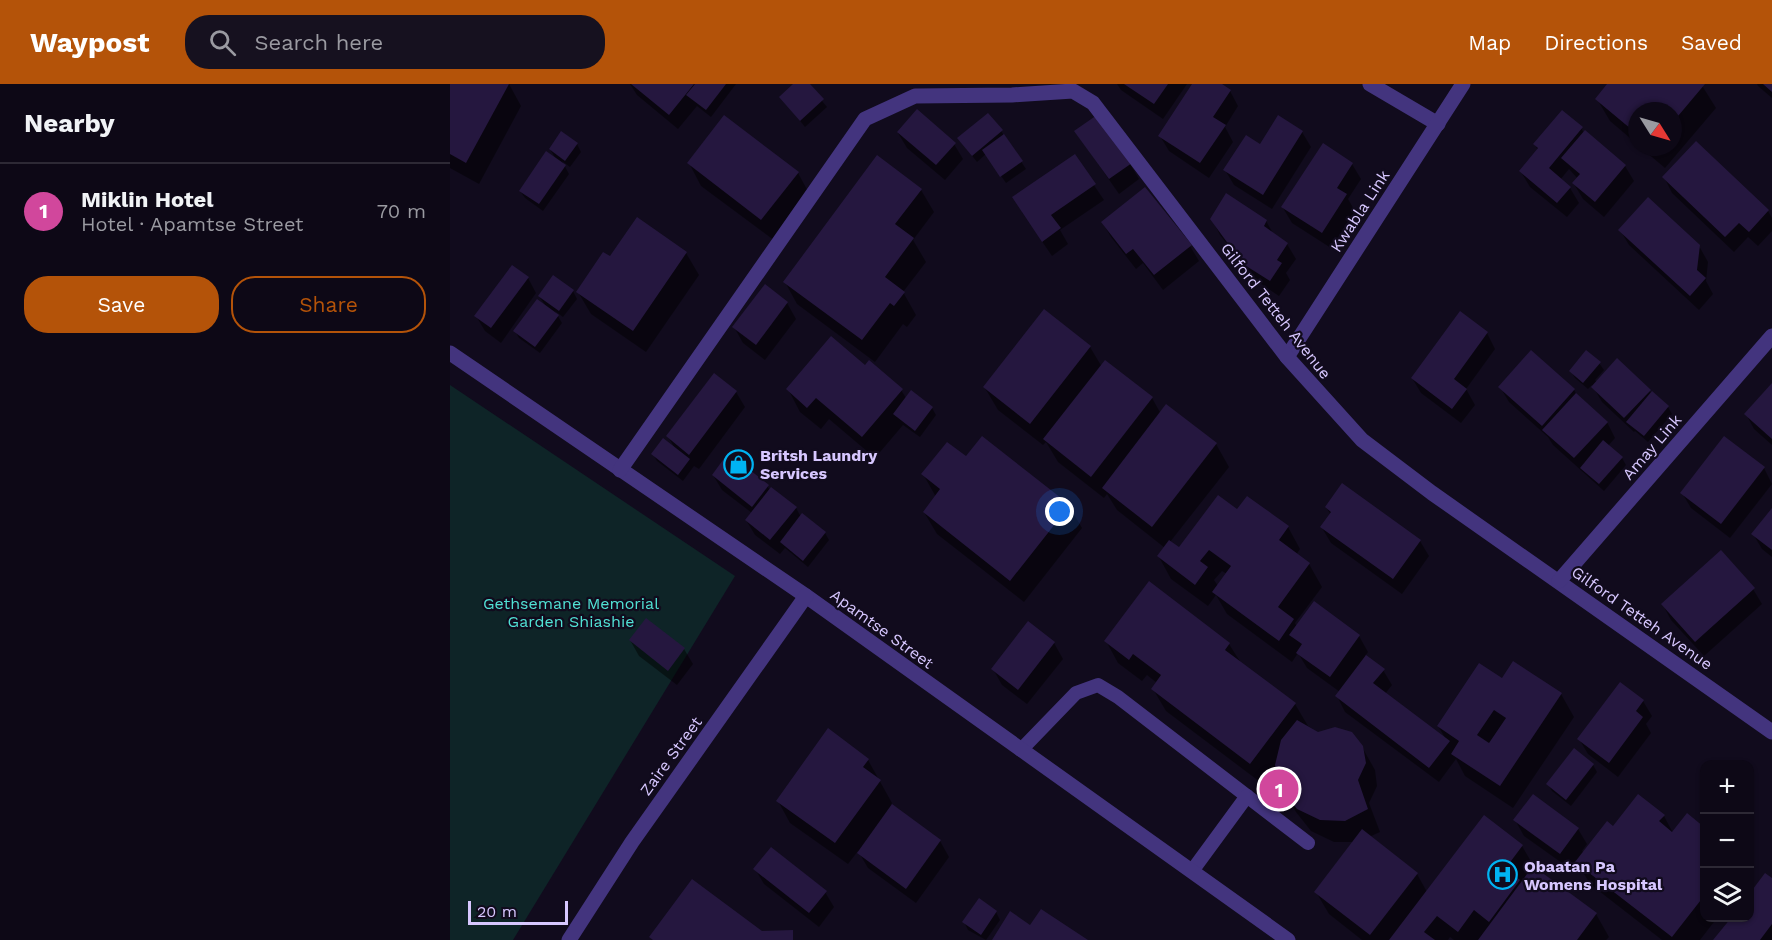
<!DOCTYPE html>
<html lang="en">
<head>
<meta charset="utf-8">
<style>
	:root { --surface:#0d0816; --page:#16111f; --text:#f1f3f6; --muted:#9a9aa1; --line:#2d2935; --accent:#b45309 }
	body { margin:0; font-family:"Work Sans",sans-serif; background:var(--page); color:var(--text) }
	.controls { position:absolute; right:18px; bottom:18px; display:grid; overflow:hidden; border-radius:12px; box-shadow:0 2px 4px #0004 }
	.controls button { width:54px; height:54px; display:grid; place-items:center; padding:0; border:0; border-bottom:2px solid var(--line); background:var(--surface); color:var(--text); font:30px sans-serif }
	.compass { position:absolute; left:1178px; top:18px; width:54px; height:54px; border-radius:50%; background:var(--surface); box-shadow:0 2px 4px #0004; rotate:127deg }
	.scale { position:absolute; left:18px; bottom:15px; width:100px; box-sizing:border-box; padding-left:6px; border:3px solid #d7c7ff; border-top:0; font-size:16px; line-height:21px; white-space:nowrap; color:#d7c7ff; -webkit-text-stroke:4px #110b1d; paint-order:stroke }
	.you { position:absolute; left:610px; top:428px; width:21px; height:21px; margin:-15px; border:4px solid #fff; border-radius:50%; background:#1a73e8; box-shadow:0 0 0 9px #1a73e833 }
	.badge { display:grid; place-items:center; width:39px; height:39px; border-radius:50%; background:var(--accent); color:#fff; font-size:20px; font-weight:700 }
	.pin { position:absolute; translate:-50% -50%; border:3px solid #fff; box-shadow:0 2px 6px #0006 }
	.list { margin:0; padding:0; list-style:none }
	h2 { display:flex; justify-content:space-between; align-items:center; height:78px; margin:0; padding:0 24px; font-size:26px }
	h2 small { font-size:20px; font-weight:400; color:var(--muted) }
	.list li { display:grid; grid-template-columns:39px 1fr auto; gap:18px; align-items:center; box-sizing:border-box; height:96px; padding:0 24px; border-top:2px solid var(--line) }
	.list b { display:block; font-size:22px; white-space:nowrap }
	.list p { margin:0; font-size:20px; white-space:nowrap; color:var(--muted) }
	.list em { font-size:20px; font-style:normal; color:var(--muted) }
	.actions { display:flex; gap:12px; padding:18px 24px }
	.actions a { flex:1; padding:14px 0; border:2px solid var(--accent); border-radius:24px; text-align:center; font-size:21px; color:var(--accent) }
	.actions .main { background:var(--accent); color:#fff }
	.icon { flex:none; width:33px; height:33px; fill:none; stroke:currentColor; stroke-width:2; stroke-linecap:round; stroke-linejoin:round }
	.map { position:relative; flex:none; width:1322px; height:856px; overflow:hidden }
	header { display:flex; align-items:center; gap:36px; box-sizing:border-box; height:84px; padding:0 30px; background:var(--accent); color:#fff }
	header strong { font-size:28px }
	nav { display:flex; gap:33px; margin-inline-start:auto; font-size:21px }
	.search { width:420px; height:54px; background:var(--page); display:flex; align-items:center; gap:15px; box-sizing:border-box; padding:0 21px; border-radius:24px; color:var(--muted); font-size:22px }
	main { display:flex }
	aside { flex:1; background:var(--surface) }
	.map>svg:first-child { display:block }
	.green { fill:#0e2427 }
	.shadow { fill:#0007; fill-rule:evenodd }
	.building { fill:#25173f; fill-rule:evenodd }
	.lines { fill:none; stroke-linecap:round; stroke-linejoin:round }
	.service { stroke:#43347e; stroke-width:14 }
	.minor { stroke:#43347e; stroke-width:15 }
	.labels { text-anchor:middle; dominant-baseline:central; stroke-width:4.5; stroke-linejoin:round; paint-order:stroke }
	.street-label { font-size:16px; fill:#d7c7ff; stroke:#110b1d }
	.poi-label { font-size:16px; font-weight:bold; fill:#d7c7ff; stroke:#110b1d; text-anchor:start }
	.park-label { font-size:16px; fill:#51e1d5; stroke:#110b1d }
</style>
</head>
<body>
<header>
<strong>Waypost</strong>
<div class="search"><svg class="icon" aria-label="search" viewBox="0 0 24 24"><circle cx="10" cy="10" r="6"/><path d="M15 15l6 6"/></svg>Search here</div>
<nav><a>Map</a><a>Directions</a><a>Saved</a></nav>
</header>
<main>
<aside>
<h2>Nearby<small></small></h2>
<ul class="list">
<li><span class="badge" style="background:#d1479c">1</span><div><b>Miklin Hotel</b><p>Hotel · Apamtse Street</p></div><em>70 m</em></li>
</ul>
<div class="actions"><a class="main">Save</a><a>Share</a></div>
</aside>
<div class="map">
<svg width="1322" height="856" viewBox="0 0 1322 856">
	<rect width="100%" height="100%" fill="#110b1d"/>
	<polygon class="green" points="0,301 285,492 63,856 0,856"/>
	<g class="shadow">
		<polygon points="0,0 59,0 71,22 29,100 0,84"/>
		<polygon points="180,0 244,0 246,2 247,0 286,0 261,33 247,22 228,45 187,11"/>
		<polygon points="346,0 358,0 377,23 355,43 331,13"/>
		<polygon points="667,0 737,0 713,35 671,6"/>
		<polygon points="744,0 769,0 780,7 788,22 775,43 783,58 759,94 719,67 710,52"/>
		<polygon points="1159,0 1251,0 1266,24 1215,84 1190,63 1223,63 1223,27 1187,27 1187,60 1160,37 1147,15"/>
		<polygon points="1307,0 1322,0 1322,14 1308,2"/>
		<polygon points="1131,44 1134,49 1175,82 1184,97 1154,133 1133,115 1124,100 1128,95 1119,85 1110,96 1120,104 1129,119 1117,133 1080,103 1071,88 1088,66 1085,61"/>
		<polygon points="551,47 576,85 556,99 536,70 527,78 509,55"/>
		<polygon points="626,48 680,80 689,95 669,110"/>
		<polygon points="852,48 861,63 822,125 784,101 775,86"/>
		<polygon points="448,49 504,60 513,75 495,96 457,64"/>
		<polygon points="127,60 131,68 120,83 112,77 119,90 93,127 75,114 70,107 107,77 100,65"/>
		<polygon points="624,72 654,116 610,146 618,160 602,172 572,128"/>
		<polygon points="239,79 348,89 360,111 325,157 251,102"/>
		<polygon points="902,80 911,95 898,115 905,127 881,164 842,139 833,124"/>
		<polygon points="1214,93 1318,127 1322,134 1322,147 1308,162 1298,153 1284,168 1222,109"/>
		<polygon points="471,106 484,128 463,156 476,178 453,208 466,231 457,243 453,240 425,278 347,220 335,198"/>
		<polygon points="762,135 816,137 824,151 837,160 846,175 836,189 840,196 829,212 804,195 770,151"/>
		<polygon points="652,138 740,162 749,177 713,206 693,179 686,185 661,153"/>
		<polygon points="1170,146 1249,162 1258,178 1256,197 1263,210 1249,226 1179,161"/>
		<polygon points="236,169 249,191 196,268 141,230 128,208 160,175"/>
		<polygon points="103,193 123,207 127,215 113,233 105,227 112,239 90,269 69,254 65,247 97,224 89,212"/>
		<polygon points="78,194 86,209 51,259 35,247 26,232"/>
		<polygon points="337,219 346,235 315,276 293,259 284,243"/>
		<polygon points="1037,249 1045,265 1016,305 1025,321 1011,339 971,309 962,294"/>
		<path d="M 640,263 L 652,283 L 702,314 L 711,330 L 766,360 L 779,383 L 720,458 L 730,465 L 787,427 L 838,443 L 850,465 L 846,471 L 859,480 L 872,503 L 845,539 L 847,543 L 865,519 L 909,552 L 918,568 L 915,572 L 933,586 L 942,601 L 935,610 L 997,657 L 988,642 L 1052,596 L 1064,579 L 1111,610 L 1124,633 L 1063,724 L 1015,692 L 1006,675 L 989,698 L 895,628 L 887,612 L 890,608 L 857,584 L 848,569 L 842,578 L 777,530 L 766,511 L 758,522 L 721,495 L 709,473 L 715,464 L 667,426 L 657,410 L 654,414 L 608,378 L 596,358 L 593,361 L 548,326 L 535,304 ZM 772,487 L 777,490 L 768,502 L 764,496 Z"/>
		<polygon points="1149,279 1154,286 1145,296 1147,298 1199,307 1218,323 1222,330 1198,358 1185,347 1184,348 1152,318 1142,301 1138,305 1125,294 1121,287"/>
		<polygon points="415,283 451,306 456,314 482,324 486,331 470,353 453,341 425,374 379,335 371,345 350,328 338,305"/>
		<polygon points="1322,301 1322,361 1304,345 1296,330"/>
		<polygon points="1050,303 1124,306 1128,313 1157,338 1165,354 1158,362 1172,374 1176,381 1154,407 1103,361 1098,353 1059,318"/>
		<polygon points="286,308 295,323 249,385 244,382 233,397 207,377 203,370 225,365 218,352"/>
		<polygon points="516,374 619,422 632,444 574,518 487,450 474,428 486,413 473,390"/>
		<polygon points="1314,384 1322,400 1280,454 1241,424 1232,409"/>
		<polygon points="263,391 317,402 320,406 346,424 351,433 375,449 379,456 358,483 335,464 330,470 305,451 296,436 302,429 272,406"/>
		<polygon points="876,423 970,457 979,472 952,510 881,459 872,444 881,431"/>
		<polygon points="1322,426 1322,473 1312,465 1303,450"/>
		<polygon points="1303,505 1312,520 1254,572 1221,536 1213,521"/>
		<polygon points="196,536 234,565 243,580 227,601 189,572 180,556"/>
		<polygon points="578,539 604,559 613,575 577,620 552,601 543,585"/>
		<polygon points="656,557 779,560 791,579 845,620 858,642 868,649 912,663 925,686 927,702 919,719 930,748 919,753 967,790 977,808 1072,762 1085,784 1146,830 1159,853 1156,856 1004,856 1000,853 998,856 912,856 879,830 866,808 904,758 884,758 861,747 846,728 832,705 827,683 814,701 716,627 703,605 707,599 697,591 692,597 668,579"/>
		<polygon points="1193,617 1202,632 1196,640 1201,649 1168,693 1138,670 1129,655"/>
		<polygon points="418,676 442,719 441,721 490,757 499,773 466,819 418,784 408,767 398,780 340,739 328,717"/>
		<polygon points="1143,681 1147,688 1121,722 1102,707 1098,700"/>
		<polygon points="1237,731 1254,745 1254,834 1267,834 1250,856 1212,856 1140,800 1126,776 1119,784 1074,752 1065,736 1128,745 1137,760 1132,767 1134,769 1164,744 1214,732 1223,749"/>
		<polygon points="305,785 375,808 384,823 369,843 314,800"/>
		<polygon points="1316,791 1322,796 1322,856 1265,856 1283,834 1300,834 1300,812"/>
		<polygon points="546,828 550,836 536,856 518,846 514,838"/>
	</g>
	<g class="building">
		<polygon points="0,0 59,0 16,79 0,70"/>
		<polygon points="181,0 244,0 219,31"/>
		<polygon points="245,0 276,0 256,26 236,11"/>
		<polygon points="343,0 360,0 374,15 350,37 329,13"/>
		<polygon points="674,0 718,0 704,20"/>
		<polygon points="742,0 772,0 781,6 763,33 776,41 750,79 708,52"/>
		<polygon points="1157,0 1255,0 1223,38 1223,27 1187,27 1187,50 1145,15"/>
		<polygon points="1313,0 1322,0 1322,8"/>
		<polygon points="467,25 506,59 486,81 447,48"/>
		<polygon points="1112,26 1133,43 1099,84 1121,103 1107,119 1069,87 1088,64 1083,60"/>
		<polygon points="538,29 553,46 522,72 507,54"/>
		<polygon points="274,31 349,88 311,136 237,79"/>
		<polygon points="647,31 682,79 659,95 624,47"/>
		<polygon points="828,31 853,47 813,111 773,86 796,51 810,60"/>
		<polygon points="1135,46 1176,81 1145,118 1122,99 1130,90 1111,74"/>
		<polygon points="111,47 128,59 115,77 99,65"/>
		<polygon points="554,50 573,77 550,93 532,66"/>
		<polygon points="1246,57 1319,126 1299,148 1289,139 1275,153 1212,93"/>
		<polygon points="873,59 903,79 887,104 897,110 872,149 831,123"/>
		<polygon points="96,67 116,81 89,120 69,107"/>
		<polygon points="625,70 646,100 601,131 611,144 592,158 562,113"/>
		<polygon points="427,71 472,105 445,140 464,154 435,193 455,208 444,222 440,219 412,256 333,198"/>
		<polygon points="695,103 742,161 704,191 683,165 676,170 651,138"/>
		<polygon points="776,109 817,136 814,142 838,159 827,176 832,179 820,197 793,180 760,135"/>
		<polygon points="1198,113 1250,161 1247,186 1256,194 1240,212 1168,146"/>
		<polygon points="187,133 237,168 183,247 126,208 153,168 160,172"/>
		<polygon points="62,181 79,193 41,244 24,232"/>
		<polygon points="103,191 124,206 109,227 88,212"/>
		<polygon points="315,200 338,218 306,261 282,243"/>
		<polygon points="87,215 109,231 85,263 63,247"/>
		<polygon points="594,225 641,262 580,340 533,303"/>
		<polygon points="1010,227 1038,248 1004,295 1017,305 1002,325 961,294"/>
		<polygon points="381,252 415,281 419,276 453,305 412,353 366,314 357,324 336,305"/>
		<polygon points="1081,266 1125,305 1092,342 1048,303"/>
		<polygon points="1136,266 1151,278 1133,299 1119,287"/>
		<polygon points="1167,274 1201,306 1174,334 1141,303"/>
		<polygon points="655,276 703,313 641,393 593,355"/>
		<polygon points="264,289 287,307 239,371 216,352"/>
		<polygon points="1322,299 1322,355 1294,330"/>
		<polygon points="461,306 483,323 465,347 443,330"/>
		<polygon points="1202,307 1219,322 1194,352 1176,338"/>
		<polygon points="1126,309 1158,338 1124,374 1092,346"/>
		<polygon points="716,320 767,359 702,443 652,404"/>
		<polygon points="532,352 620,421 560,497 473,428 490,405 471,390 497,358 516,372"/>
		<polygon points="1274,352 1315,383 1271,440 1230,409"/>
		<polygon points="213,354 240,375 228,391 201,370"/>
		<polygon points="1153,356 1173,373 1149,400 1130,384"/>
		<polygon points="278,369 319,401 302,423 262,391"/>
		<polygon points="892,399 971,456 943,495 870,443 881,428 875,423"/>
		<polygon points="321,403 347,423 320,456 295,436"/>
		<polygon points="768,411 787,425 797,412 839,442 829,456 860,479 828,523 844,535 829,557 762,508 781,482 759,466 750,477 758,483 745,501 707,472 719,456 729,463"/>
		<polygon points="1322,424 1322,466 1301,450"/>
		<polygon points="352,429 376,448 353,477 330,458"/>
		<polygon points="1271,466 1305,504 1245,558 1211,520"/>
		<polygon points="699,497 780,559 775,566 846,619 800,680 701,605 711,591 683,570 679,576 654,557"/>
		<polygon points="864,517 910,551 880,593 846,569 852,560 839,551"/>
		<polygon points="196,534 235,564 218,587 179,556"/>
		<polygon points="578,537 605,558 568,606 541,585"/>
		<polygon points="916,571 935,585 923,599 1000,657 979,684 885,612"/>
		<path d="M 1063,577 L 1112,609 L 1050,702 L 1001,670 L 1009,657 L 987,642 L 1029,579 L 1052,594 ZM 1044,626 L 1056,634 L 1039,659 L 1027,651 Z"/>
		<polygon points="1170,598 1194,616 1186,627 1193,633 1159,679 1127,655"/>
		<polygon points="847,636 868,648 885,643 902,648 913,662 916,679 908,696 918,725 895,737 870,736 847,725 831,706 825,681 831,656"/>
		<polygon points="378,644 419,675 413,683 431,696 385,759 326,717"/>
		<polygon points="1124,664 1144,680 1116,716 1096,700"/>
		<polygon points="1083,710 1129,744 1110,770 1063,736"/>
		<polygon points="1188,710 1215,731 1209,737 1222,748 1237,729 1254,743 1254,812 1222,853 1125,778 1157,737 1163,742"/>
		<polygon points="442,720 491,756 456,805 407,769"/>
		<polygon points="1034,731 1073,761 1055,785 1070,796 1039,838 1024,826 1008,848 987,832 974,848 985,856 939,856"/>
		<polygon points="912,745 968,789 920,851 864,808"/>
		<polygon points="321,763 377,807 359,829 303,785"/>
		<polygon points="1083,782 1147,829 1127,856 1028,856"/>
		<polygon points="1315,789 1322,794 1322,840 1310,856 1263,856 1281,834 1300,834 1300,809"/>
		<polygon points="242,795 312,847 343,846 343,856 203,856 199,853"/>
		<polygon points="529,814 547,827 531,851 512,838"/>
		<polygon points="591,825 638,856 542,856 560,827 580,841"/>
	</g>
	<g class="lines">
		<g class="service">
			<polyline points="571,666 626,609 648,601 668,613 858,759"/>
			<polyline points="742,787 797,712"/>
		</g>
		<g class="minor">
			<polyline points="920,0 988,40"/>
			<polyline points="0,269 356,512 838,856"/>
			<polyline points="837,273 1013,0"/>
			<polyline points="170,386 415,35 465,12 562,11 623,7 643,19 837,273 912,356 982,409 1322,648"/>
			<polyline points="1109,497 1322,252"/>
			<polyline points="119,856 182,758 356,512"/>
		</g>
	</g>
	<defs>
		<symbol id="shop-ring" viewBox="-11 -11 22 22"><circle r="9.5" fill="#110b1d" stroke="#00b3f2" stroke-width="1.5"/><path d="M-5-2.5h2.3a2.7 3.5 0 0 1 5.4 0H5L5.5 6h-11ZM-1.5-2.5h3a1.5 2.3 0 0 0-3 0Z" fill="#00b3f2"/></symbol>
		<symbol id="hospital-ring" viewBox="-11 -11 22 22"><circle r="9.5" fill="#110b1d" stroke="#00b3f2" stroke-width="1.5"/><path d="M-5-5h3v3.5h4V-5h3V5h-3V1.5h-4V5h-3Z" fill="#00b3f2"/></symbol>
	</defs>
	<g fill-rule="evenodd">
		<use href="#shop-ring" x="272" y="364" width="33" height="33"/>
		<use href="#hospital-ring" x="1036" y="774" width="33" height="33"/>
	</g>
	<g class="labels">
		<g class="street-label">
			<text transform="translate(910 127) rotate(-57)">Kwabla Link</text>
			<text transform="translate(826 227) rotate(52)">Gilford Tetteh Avenue</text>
			<text transform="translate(1202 363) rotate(-49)">Amay Link</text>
			<text transform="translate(1192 534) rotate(35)">Gilford Tetteh Avenue</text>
			<text transform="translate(432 545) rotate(36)">Apamtse Street</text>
			<text transform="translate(221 672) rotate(-54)">Zaire Street</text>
		</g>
		<g class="poi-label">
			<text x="310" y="371">Britsh Laundry<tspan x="310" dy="18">Services</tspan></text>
			<text x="1074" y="782">Obaatan Pa<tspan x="1074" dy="18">Womens Hospital</tspan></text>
		</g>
		<g class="park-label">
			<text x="121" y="519">Gethsemane Memorial<tspan x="121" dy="18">Garden Shiashie</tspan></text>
		</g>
	</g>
</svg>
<div class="controls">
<button>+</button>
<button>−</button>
<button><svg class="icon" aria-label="layers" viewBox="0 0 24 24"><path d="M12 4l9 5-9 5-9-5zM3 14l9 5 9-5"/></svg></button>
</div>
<svg class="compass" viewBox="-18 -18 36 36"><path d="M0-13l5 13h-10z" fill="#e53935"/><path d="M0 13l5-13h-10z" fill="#9a9aa1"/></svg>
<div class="scale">20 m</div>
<div class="you"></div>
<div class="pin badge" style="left:829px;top:705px;background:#d1479c">1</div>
</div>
</main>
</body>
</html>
